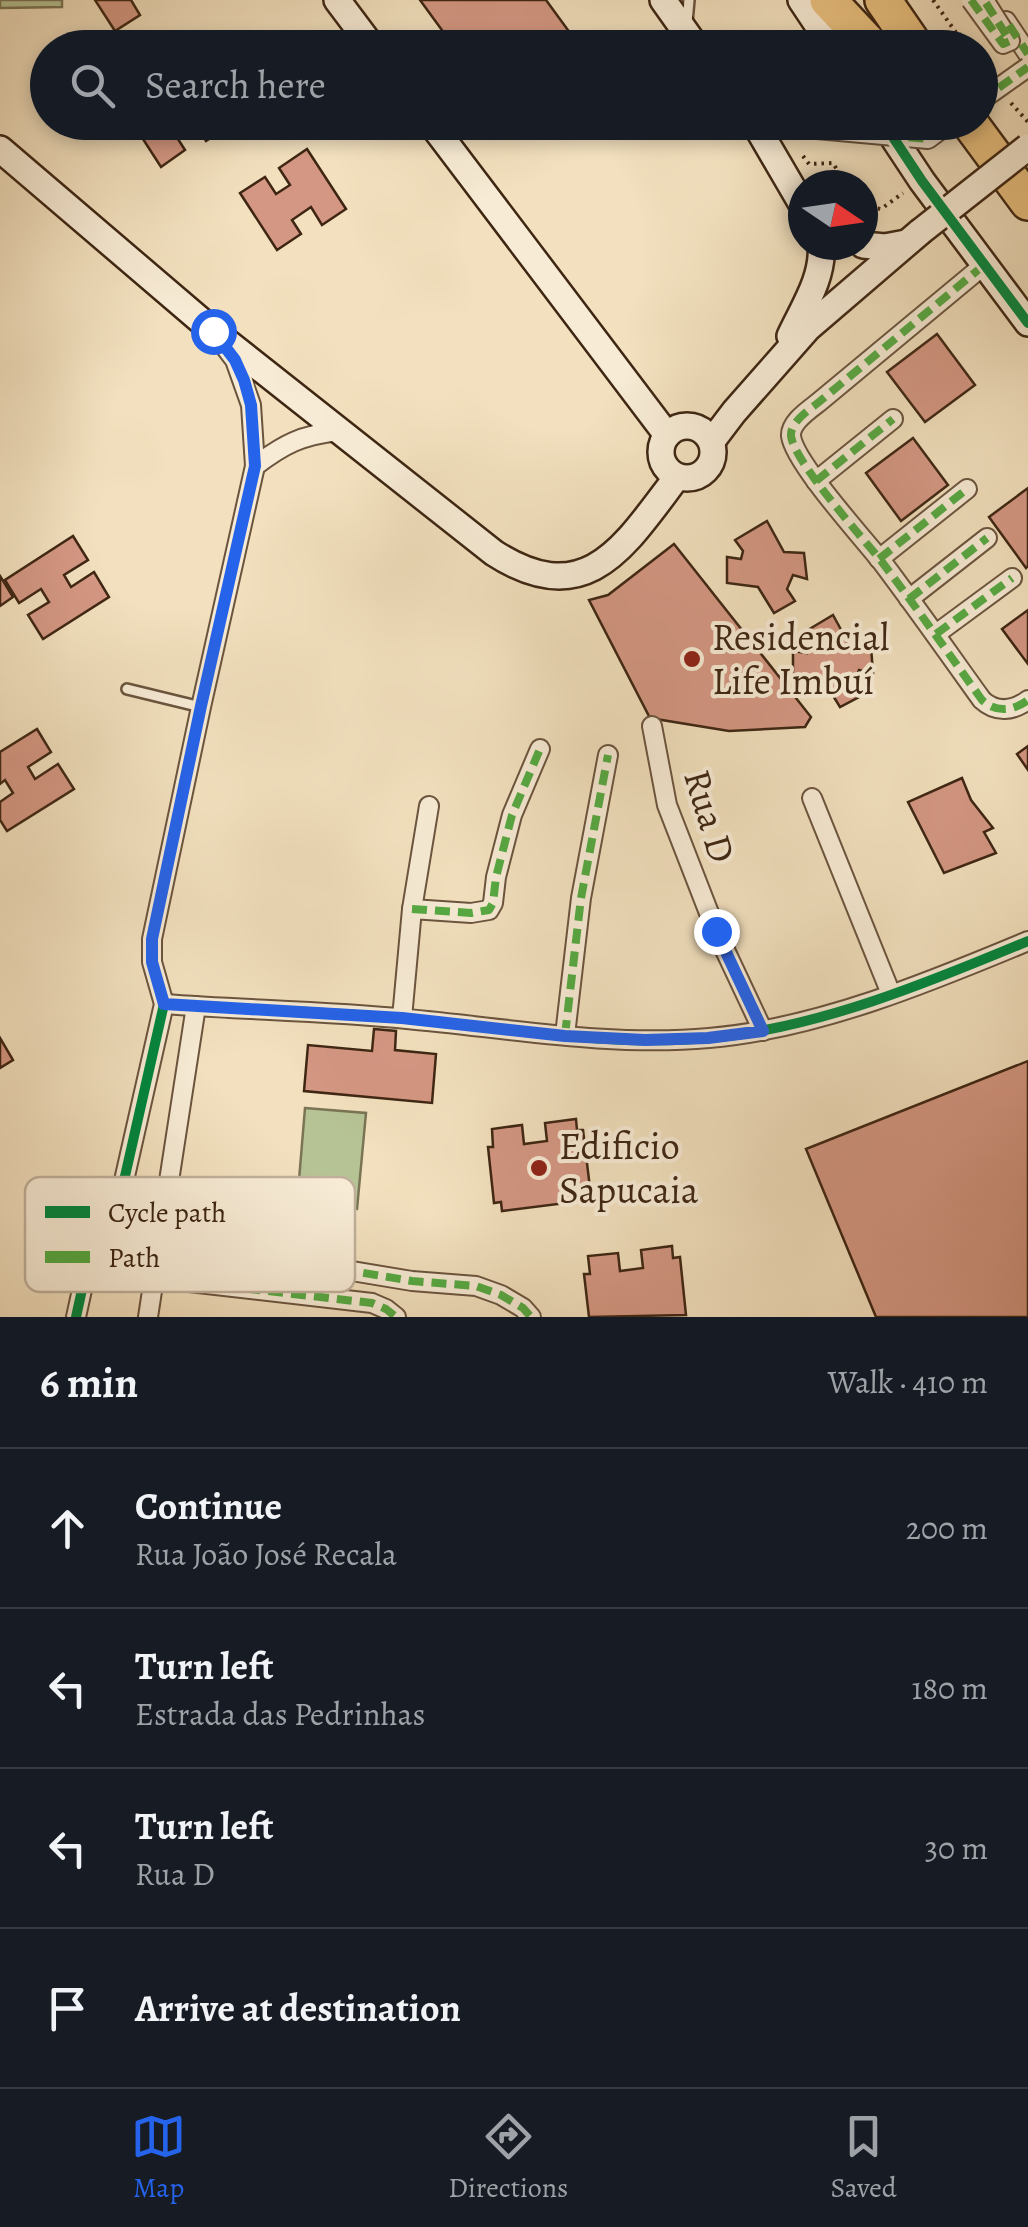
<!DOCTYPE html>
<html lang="en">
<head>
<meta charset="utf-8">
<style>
	:root { --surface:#171b24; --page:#20242c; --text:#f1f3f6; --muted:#9ea1a6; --line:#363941; --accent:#2563eb }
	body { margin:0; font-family:Alegreya,serif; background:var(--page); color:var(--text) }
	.compass { position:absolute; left:788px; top:170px; width:90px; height:90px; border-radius:50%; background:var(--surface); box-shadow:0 5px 15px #0003; rotate:103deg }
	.stop { position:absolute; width:30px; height:30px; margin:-22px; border:8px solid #2563eb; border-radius:50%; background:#fff }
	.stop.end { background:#2563eb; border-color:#fff; box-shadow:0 2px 10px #0008 }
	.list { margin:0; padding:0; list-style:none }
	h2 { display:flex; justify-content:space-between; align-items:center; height:130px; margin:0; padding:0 40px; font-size:42px }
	h2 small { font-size:32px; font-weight:400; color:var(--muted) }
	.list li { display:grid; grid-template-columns:65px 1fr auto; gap:30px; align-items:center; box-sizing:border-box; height:160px; padding:0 40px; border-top:2px solid var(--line) }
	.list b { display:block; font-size:38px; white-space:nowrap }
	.list p { margin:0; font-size:32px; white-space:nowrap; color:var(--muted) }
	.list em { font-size:32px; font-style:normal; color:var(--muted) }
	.icon { flex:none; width:55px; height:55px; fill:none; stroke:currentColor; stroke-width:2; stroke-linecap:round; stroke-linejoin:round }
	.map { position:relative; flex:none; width:1028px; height:1317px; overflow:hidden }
	.search { position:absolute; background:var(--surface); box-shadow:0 5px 15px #0003; left:30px; right:30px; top:30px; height:110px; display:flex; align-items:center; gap:25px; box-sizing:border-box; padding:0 35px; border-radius:55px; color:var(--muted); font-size:38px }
	.sheet { height:770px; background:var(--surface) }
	nav { display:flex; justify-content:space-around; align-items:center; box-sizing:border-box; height:140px; border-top:2px solid var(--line); background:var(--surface); font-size:28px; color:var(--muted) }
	nav a { display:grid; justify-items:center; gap:5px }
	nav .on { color:var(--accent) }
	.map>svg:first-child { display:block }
	.green { fill:#b6c395; stroke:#7a7454; stroke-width:2.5 }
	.building { fill:#d49783; stroke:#3e2613; stroke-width:2.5 }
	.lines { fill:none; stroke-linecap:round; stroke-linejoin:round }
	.lane-casing { stroke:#6b543e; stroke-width:14 }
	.street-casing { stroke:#6b543e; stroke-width:22 }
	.secondary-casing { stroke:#3e2613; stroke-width:30 }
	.highway-casing { stroke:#3e2613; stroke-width:40 }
	.path { stroke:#3e2613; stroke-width:4; stroke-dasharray:2.5 5; stroke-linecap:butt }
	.lane { stroke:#f7ebd5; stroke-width:9 }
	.street { stroke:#f7ebd5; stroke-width:18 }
	.secondary { stroke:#f7ebd5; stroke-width:25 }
	.highway { stroke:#e9c07f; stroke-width:35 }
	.street-bridge-casing { stroke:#6b543e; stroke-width:22; stroke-linecap:butt }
	.secondary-bridge-casing { stroke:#3e2613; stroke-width:30; stroke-linecap:butt }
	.street-bridge { stroke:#f7ebd5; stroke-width:18 }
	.secondary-bridge { stroke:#f7ebd5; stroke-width:25 }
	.quiet { stroke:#55aa42; stroke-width:8; stroke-dasharray:15 8; stroke-linecap:butt }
	.cycleway-casing { stroke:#f7ebd5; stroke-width:16 }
	.cycleway { stroke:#00873e; stroke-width:10 }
	.route { stroke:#2563eb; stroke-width:12 }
	.poi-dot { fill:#8f2418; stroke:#f7ebd5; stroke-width:4 }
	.labels { text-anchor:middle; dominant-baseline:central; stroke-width:8; stroke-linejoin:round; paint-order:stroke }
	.poi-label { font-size:38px; fill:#3e2613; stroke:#f7ebd5; text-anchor:start }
	.street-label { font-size:38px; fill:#3e2613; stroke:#f7ebd5 }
	.key { fill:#f7ebd5; stroke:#c0b09b; stroke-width:2.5 }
	.key-label { font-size:28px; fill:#3e2613 }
</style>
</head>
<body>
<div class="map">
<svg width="1028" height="1317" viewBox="0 0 1028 1317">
	<rect width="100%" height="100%" fill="#f2e0be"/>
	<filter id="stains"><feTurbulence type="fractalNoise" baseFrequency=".002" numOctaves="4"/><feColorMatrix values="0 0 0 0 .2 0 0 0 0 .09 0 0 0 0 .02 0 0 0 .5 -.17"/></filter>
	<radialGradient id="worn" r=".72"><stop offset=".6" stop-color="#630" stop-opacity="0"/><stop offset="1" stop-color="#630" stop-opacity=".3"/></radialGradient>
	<g class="green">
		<polygon points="0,0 62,0 62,7 0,8"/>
		<polygon points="305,1108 366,1113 357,1209 297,1204"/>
	</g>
	<g class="building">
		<polygon points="95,0 131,0 140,15 115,31"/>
		<polygon points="420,0 546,0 581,48 455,48"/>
		<polygon points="132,122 229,122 230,125 206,141 195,123 176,136 185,150 161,167"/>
		<polygon points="511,122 543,122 522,138"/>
		<polygon points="307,149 346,209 322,225 311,207 292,220 301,234 277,250 240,193 265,177 276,194 290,185 279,168"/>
		<polygon points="937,334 975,385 925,422 887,372"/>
		<polygon points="913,438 948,485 901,521 866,473"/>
		<polygon points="1028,488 1028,566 1026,568 989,517"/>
		<polygon points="767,521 784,552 804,553 807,579 793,575 787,589 795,601 774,613 758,587 727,583 727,557 741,559 743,551 735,540"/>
		<polygon points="73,536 88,560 64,575 71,587 94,572 109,597 43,639 28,615 49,602 41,589 19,603 5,580"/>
		<polygon points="674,544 811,717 805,727 729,731 650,718 589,600 608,595"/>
		<polygon points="0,576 13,597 0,606"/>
		<polygon points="1028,610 1028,664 1002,629"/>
		<polygon points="833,615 850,646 871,647 873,673 859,670 854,684 861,696 840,707 824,681 793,677 793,651 807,653 809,645 801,634"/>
		<polygon points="37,729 51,752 28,767 35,779 58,764 74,789 7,831 0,820 0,802 13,793 5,780 0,784 0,752"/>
		<polygon points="1028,746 1028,770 1017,754"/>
		<polygon points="962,778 971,800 993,828 984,832 996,853 944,873 908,802"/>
		<polygon points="374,1029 396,1031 395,1050 436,1054 432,1103 304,1091 308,1045 372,1051"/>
		<polygon points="0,1038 13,1060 0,1068"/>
		<polygon points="1028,1061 1028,1317 876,1317 806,1149"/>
		<polygon points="576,1119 577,1130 583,1130 590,1188 585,1189 586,1193 581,1193 582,1201 502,1211 501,1202 494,1203 488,1147 493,1147 492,1129 522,1125 524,1144 547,1141 545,1123"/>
		<polygon points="672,1246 673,1258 680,1257 686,1315 589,1317 584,1274 590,1274 588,1256 618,1253 620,1271 643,1268 641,1250"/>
	</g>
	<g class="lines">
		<defs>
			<g id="lane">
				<polyline points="687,22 689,0"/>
				<polyline points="127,689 201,707"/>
			</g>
			<g id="street">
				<polyline points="1006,21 1028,54"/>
				<path d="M 984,265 L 819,402 C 809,410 790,422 791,436 C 794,462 863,538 882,562 C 916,607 949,654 982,700 C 996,713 1013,711 1028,700"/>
				<path d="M 255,466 C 284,444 302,435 338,431"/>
				<polyline points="816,481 893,419"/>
				<polyline points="879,559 967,489"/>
				<polyline points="909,599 987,538"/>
				<polyline points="936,634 1012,578"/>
				<polyline points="652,726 667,805 716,931 763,1031"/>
				<polyline points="812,798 891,994"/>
				<polyline points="412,909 471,913 489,910 493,903 496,877 512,815 540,749"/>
				<path d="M 164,1004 C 245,1010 326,1011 407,1019 C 507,1028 609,1047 709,1038 C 816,1029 930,982 1028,941"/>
				<polyline points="402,1018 412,909 429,806"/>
				<polyline points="565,1035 581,898 608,755"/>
				<path d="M 122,1203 C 132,1220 141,1230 159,1239 L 412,1281 L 476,1286 L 501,1295 L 523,1308 L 531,1317"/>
				<polyline points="154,1278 372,1303 386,1309 396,1317"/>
				<polyline points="76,1317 87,1267 122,1203 123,1185 164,1004 152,962 152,939 201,707 255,466 251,405 235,360 225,347"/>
				<polyline points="148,1317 196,1006"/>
			</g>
			<g id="secondary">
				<polyline points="337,0 373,48"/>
				<polyline points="663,0 697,48"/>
				<polyline points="801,0 833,48"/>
				<polyline points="430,122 667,435"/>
				<polyline points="754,122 803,206"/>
				<polyline points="883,122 922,181 1028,323"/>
				<path d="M 0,149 L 213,331 L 494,553 C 587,613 625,545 677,477"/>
				<polyline points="863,245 885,247 906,243"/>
				<path d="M 790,336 C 803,308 824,277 821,245"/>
				<circle cx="687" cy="452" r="26"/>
				<polyline points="712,441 734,412 808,328 920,232"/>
			</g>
			<g id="highway">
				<polyline points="828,0 873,48"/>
				<polyline points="883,0 916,48"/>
				<polyline points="969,122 1028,202"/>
			</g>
		</defs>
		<use href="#lane" class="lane-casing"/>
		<use href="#street" class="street-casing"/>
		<use href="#secondary" class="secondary-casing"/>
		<use href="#highway" class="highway-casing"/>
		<g class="path">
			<polyline points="933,0 967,48"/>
			<polyline points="1011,103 1028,122"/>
			<polyline points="803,156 809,164 833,163 846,185"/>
			<polyline points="863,206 881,209 903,193"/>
		</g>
		<use href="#lane" class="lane"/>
		<use href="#street" class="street"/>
		<use href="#secondary" class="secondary"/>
		<use href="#highway" class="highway"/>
		<defs>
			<g id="street-bridge">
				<polyline points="971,0 1003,44 1010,41 984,0"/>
				<polyline points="980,101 1028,67"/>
				<polyline points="817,129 928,139 951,122"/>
			</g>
			<polyline id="secondary-bridge" points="920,232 1028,147"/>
		</defs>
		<use href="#street-bridge" class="street-bridge-casing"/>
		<use href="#secondary-bridge" class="secondary-bridge-casing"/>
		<use href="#street-bridge" class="street-bridge"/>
		<use href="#secondary-bridge" class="secondary-bridge"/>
		<g class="quiet">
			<polyline points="971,0 1003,44 1010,41 984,0"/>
			<polyline points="1009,25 1028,54"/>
			<polyline points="980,101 1028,67"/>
			<polyline points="817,129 928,139 951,122"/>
			<path d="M 984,265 L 819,402 C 809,410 790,422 791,436 C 794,462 863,538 882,562 C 916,607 949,654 982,700 C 996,713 1013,711 1028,700"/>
			<polyline points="816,481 893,419"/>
			<polyline points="879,559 967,489"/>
			<polyline points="909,599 987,538"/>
			<polyline points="936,634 1012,578"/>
			<polyline points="412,909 471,913 489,910 493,903 496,877 512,815 540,749"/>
			<polyline points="565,1035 581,898 608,755"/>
			<polyline points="159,1239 412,1281 476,1286 501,1295 523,1308 531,1317"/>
			<polyline points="154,1278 372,1303 386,1309 396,1317"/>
		</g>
		<defs>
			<g id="cycleway">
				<polyline points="883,122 922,181 1028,323"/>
				<path d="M 164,1004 C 245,1010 326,1011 407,1019 C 507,1028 609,1047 709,1038 C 816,1029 930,982 1028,941"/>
				<polyline points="76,1317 87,1267 122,1203 123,1185 164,1004 152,962 152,939 201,707 255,466 251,405 244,380 235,360 213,331"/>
			</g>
		</defs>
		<use href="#cycleway" class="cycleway-casing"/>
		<use href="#cycleway" class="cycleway"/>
	</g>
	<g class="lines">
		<polyline class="route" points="213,331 235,360 244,380 251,405 255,466 201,706 152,939 152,962 164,1004 402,1018 565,1036 645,1040 708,1038 763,1031 716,931"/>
	</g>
	<g class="poi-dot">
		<circle cx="692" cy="659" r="10"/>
		<circle cx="539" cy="1168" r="10"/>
	</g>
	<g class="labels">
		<g class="poi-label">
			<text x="712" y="637">Residencial<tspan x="712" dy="44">Life Imbuí</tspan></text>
			<text x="559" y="1146">Edificio<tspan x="559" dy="44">Sapucaia</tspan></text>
		</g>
		<g class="street-label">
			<text transform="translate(710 816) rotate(73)">Rua D</text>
		</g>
	</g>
	<rect x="25" y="1177" width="330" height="115" rx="15" class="key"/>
	<rect x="45" y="1206" width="45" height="12" fill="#00873e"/>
	<rect x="45" y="1251" width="45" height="12" fill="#55aa42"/>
	<g class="key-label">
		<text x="108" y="1222">Cycle path</text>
		<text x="108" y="1267">Path</text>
	</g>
	<rect width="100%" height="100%" filter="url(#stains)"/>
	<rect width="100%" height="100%" fill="url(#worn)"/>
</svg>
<svg class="compass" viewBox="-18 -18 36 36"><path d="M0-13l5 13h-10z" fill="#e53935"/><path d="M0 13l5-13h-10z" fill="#9ea1a6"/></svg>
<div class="stop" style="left:213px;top:331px"></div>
<div class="stop end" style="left:716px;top:931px"></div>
<div class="search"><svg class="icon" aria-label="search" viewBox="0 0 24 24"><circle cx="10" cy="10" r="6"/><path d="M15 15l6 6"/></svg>Search here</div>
</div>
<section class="sheet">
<h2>6 min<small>Walk · 410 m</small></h2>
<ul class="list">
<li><svg class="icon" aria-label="ahead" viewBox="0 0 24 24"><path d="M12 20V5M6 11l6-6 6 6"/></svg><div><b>Continue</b><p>Rua João José Recala</p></div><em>200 m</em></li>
<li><svg class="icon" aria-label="left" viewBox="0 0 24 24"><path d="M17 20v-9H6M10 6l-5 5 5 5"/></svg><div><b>Turn left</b><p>Estrada das Pedrinhas</p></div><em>180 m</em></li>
<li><svg class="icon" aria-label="left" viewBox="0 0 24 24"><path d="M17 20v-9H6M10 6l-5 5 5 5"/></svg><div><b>Turn left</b><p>Rua D</p></div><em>30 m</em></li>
<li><svg class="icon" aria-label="arrive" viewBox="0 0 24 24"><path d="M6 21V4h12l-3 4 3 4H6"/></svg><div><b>Arrive at destination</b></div></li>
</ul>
</section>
<nav>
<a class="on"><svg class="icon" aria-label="map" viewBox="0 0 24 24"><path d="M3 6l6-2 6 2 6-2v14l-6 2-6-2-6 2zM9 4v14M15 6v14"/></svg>Map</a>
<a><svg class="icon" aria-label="directions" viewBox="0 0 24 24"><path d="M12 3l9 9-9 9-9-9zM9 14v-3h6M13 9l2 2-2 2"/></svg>Directions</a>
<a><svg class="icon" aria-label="saved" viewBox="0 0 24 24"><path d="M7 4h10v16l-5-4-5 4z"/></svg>Saved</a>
</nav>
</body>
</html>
